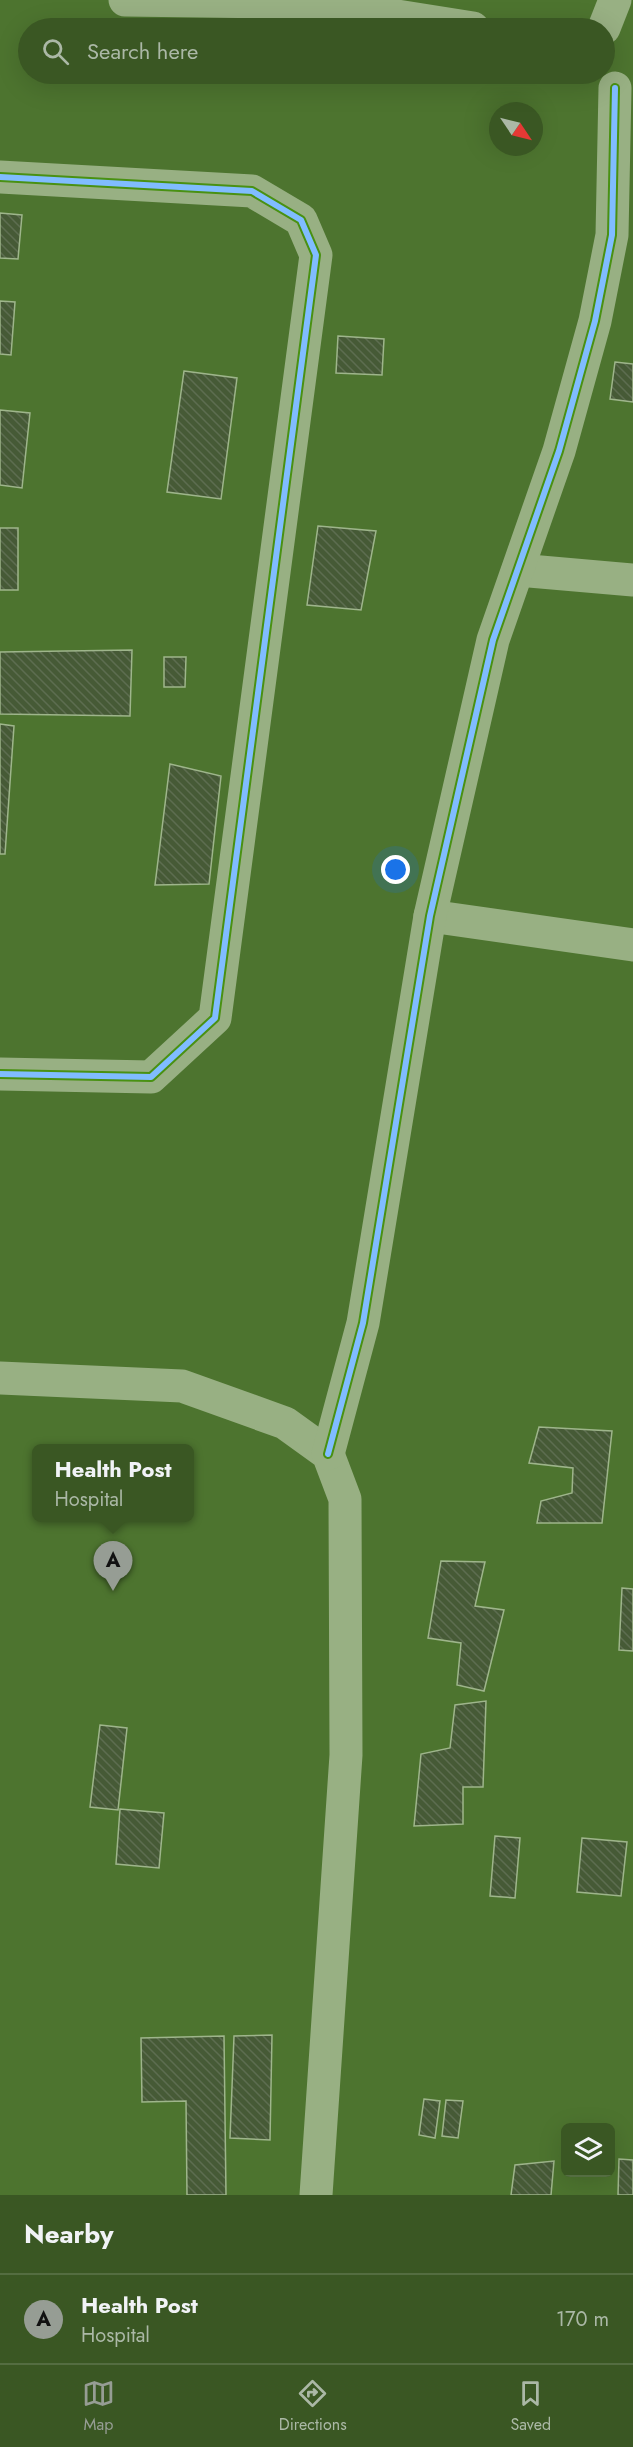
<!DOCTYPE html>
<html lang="en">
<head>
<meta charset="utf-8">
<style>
	:root { --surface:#3a5723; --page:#415d2b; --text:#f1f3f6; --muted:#abb8a6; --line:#546d41; --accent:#969d94 }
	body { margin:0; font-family:Jost,sans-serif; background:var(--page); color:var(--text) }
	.controls { position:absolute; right:18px; bottom:18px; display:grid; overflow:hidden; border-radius:9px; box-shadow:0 6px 24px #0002 }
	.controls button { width:54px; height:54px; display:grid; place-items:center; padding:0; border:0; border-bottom:2px solid var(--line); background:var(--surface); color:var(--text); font:30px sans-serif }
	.compass { position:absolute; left:489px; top:102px; width:54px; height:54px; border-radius:50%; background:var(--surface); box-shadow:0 6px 24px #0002; rotate:125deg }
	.you { position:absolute; left:396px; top:870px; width:21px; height:21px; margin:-15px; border:4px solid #fff; border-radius:50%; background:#1a73e8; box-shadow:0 0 0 9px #1a73e833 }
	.badge { display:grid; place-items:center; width:39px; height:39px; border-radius:50%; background:var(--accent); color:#111; font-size:20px; font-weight:700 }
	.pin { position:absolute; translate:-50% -50px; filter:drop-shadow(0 2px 3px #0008) }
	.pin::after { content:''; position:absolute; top:32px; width:21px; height:18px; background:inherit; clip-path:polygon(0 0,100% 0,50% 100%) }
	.popup { position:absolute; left:32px; top:1444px; width:162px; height:78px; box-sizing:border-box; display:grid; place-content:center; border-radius:9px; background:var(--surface); filter:drop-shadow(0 2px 4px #0005); font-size:20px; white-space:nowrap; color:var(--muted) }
	.popup b { font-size:22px; color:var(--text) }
	.popup::after { content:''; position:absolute; left:50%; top:100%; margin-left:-12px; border:12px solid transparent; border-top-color:var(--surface) }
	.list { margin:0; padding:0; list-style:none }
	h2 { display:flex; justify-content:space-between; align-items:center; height:78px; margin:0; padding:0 24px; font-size:26px }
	h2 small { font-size:20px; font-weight:400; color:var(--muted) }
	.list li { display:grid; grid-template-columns:39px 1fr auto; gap:18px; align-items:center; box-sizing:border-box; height:90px; padding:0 24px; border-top:2px solid var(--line) }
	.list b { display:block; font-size:22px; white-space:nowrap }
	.list p { margin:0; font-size:20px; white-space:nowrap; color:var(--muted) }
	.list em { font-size:20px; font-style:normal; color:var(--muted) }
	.icon { flex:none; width:33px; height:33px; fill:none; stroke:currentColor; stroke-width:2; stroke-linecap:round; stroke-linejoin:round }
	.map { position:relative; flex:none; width:633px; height:2195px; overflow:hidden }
	.search { position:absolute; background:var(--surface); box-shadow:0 6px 24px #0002; left:18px; right:18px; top:18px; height:66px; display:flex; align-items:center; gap:15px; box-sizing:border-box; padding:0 21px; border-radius:33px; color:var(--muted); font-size:22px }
	.sheet { height:168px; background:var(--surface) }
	nav { display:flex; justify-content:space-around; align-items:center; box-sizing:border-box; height:84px; border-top:2px solid var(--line); background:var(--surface); font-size:16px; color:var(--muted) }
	nav a { display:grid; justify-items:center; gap:3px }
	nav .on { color:var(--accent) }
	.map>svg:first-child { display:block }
	.building { fill:url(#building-back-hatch); stroke:#9eb58b; stroke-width:1.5 }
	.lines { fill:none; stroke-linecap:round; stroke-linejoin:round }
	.street { stroke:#98b083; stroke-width:33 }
	.cycleway-casing { stroke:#499112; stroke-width:10 }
	.cycleway { stroke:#80bcff; stroke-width:6 }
</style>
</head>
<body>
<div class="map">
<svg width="633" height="2195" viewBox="0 0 633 2195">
	<defs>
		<pattern id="building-back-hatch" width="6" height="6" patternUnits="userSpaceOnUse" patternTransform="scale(1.5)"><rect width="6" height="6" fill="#465a36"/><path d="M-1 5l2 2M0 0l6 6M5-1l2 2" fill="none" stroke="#5d6d50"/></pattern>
	</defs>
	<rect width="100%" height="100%" fill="#4d742f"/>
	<g class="building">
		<polygon points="0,213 22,215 18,259 0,258"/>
		<polygon points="0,301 15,302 11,355 0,354"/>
		<polygon points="338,336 384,339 382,375 336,373"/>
		<polygon points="615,362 633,364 633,402 610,399"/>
		<polygon points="184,371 237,378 221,499 167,492"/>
		<polygon points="0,410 30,413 22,488 0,485"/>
		<polygon points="318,526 376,531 361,610 307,605"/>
		<rect x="0" y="528" width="18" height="62"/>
		<polygon points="132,650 130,716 0,714 0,652"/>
		<polygon points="164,657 186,657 185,687 164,687"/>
		<polygon points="0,724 14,726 5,854 0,854"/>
		<polygon points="170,764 221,776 209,884 155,885"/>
		<polygon points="539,1427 612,1431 602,1523 537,1523 541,1501 572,1493 573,1468 529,1463"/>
		<polygon points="441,1561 485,1562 475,1606 504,1610 484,1691 457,1685 461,1643 428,1638"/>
		<polygon points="622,1588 633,1589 633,1651 619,1650"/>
		<polygon points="486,1701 483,1787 463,1787 463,1824 414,1826 421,1754 450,1748 455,1705"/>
		<polygon points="100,1725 127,1728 118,1810 90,1807"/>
		<polygon points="120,1809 164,1813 159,1868 116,1864"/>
		<polygon points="495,1836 520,1838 515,1898 490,1896"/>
		<polygon points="582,1838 627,1842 621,1896 577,1892"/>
		<polygon points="272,2035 270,2140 230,2138 234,2036"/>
		<polygon points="224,2036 226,2195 187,2195 186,2101 142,2102 141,2038"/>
		<polygon points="424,2099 440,2101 435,2138 419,2135"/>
		<polygon points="446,2100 463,2101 458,2138 442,2136"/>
		<polygon points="619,2159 633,2160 633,2195 618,2195"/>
		<polygon points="554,2161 551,2195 511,2195 515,2165"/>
	</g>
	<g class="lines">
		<g class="street">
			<polyline points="125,0 267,2 327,5 473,28"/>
			<polyline points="604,28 615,0"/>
			<polyline points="0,177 252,191 301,220 316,255 215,1018 151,1077 0,1074"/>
			<polyline points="518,570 633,580"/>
			<polyline points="430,916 633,945"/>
			<polyline points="0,1378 182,1386 285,1423 328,1454 345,1499 346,1755 316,2195"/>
			<polyline points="328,1454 363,1323 430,916 493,640 559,451 595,321 612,235 615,88"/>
		</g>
		<defs>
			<g id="cycleway">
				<polyline points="0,177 252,191 301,220 316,255 215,1018 151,1077 0,1074"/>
				<polyline points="328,1454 363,1323 430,916 493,640 559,451 595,321 612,235 615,88"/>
			</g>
		</defs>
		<use href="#cycleway" class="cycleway-casing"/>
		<use href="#cycleway" class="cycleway"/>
	</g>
</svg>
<div class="controls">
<button><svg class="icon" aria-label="layers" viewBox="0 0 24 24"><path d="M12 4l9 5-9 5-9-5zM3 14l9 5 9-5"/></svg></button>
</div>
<svg class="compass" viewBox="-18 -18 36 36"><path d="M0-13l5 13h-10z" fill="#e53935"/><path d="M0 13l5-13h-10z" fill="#abb8a6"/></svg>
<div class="you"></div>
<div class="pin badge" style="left:113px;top:1591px">A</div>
<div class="popup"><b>Health Post</b>Hospital</div>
<div class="search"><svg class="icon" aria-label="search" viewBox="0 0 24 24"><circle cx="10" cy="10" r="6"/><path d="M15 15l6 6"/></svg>Search here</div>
</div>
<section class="sheet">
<h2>Nearby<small></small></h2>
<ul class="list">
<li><span class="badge">A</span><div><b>Health Post</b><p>Hospital</p></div><em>170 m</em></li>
</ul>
</section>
<nav>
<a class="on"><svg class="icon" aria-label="map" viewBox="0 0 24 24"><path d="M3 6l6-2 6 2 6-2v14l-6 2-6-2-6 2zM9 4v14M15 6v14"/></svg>Map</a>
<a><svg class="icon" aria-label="directions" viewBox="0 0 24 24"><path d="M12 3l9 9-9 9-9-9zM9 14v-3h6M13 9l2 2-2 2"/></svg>Directions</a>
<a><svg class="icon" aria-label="saved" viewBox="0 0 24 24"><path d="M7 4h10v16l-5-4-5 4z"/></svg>Saved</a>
</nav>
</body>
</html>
